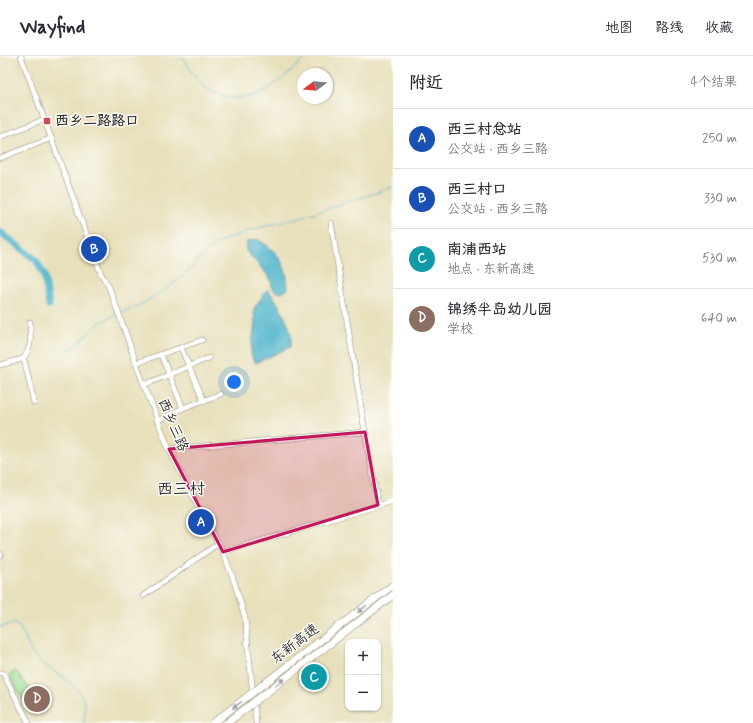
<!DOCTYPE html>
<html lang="zh">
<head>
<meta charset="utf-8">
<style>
	:root { --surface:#fff; --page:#f7f7f7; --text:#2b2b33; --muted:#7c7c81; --line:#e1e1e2; --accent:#2563eb }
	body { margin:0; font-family:Mynerve,"LXGW WenKai TC",sans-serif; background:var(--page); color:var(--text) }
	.controls { position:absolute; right:12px; bottom:12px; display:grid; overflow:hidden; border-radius:8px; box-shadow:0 1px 3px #0004 }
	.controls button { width:36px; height:36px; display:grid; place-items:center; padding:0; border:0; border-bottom:1px solid var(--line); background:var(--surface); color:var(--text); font:20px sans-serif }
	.compass { position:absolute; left:297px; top:12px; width:36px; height:36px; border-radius:50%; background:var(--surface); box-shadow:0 1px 3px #0004; rotate:254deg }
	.you { position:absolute; left:234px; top:326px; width:14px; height:14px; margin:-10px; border:3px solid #fff; border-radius:50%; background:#1a73e8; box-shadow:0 0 0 6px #1a73e833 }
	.badge { display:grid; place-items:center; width:26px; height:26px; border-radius:50%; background:var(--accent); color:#fff; font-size:13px; font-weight:700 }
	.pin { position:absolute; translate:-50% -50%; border:2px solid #fff; box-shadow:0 1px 4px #0006 }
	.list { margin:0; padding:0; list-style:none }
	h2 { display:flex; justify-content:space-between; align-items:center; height:52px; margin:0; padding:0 16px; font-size:17px }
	h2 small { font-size:13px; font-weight:400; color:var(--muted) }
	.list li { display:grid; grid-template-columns:26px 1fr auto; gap:12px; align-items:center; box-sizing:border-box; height:60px; padding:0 16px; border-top:1px solid var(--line) }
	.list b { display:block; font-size:15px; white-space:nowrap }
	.list p { margin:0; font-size:13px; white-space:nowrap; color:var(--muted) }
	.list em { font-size:13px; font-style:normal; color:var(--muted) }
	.map { position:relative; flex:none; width:393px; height:667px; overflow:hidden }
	header { display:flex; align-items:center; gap:24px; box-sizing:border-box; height:56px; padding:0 20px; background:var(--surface); border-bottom:1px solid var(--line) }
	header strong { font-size:19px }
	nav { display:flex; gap:22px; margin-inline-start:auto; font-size:14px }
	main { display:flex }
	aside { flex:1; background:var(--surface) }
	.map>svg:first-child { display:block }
	.green { fill:#9bdc93; stroke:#63845f }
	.water { fill:#4db4cb; stroke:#3c707b }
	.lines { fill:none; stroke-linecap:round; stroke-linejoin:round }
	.stream { stroke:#4db4cb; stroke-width:1 }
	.river { stroke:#4db4cb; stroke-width:7 }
	.minor-casing { stroke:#898673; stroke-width:6 }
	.minor { stroke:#fff; stroke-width:5 }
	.highway-bridge-casing { stroke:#898673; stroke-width:8; stroke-linecap:butt }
	.highway-bridge { stroke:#fff; stroke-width:7 }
	.oneway { fill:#a0a0a0 }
	.marked { fill:#c2185b; fill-opacity:0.2; stroke:#c2185b; stroke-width:3; stroke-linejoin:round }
	.poi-dot { fill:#d1495b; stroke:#fdfcf7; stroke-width:1.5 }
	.labels { text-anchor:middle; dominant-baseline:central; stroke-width:3; stroke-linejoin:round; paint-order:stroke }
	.poi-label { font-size:14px; font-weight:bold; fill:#2b2b2b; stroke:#fdfcf7; text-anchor:start }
	.street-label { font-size:14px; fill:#2b2b2b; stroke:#fdfcf7 }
	.quarter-label { font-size:16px; fill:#2b2b2b; stroke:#fdfcf7 }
</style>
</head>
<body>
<header>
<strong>Wayfind</strong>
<nav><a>地图</a><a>路线</a><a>收藏</a></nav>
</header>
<main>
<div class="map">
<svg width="393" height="667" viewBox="0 0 393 667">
	<rect width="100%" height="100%" fill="#fdfcf7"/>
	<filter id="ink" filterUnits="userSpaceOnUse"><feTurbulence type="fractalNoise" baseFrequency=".025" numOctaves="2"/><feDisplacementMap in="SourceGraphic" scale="8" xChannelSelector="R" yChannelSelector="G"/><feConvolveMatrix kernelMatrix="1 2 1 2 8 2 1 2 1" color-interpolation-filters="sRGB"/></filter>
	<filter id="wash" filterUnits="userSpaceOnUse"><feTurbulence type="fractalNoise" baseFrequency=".012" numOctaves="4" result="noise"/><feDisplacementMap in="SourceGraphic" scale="16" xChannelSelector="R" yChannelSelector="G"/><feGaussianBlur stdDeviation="0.9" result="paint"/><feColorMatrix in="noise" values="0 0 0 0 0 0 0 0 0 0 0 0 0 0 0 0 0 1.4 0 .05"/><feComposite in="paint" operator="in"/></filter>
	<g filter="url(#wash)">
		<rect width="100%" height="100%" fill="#e7e0bb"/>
		<path class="green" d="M 16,615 C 20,621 25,629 31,633 C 35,636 39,635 42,640 L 25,648 L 9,619 Z"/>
		<g class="water">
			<path d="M 257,183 C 278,195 287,208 288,232 C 286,236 281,238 278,236 C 270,233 273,229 270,223 C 267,216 253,204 247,196 L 246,194 L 247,186 Z"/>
			<path d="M 268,234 C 277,243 297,279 290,291 L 256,307 L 253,304 L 251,297 L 255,267 L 254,254 L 255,251 L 266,235 Z"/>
		</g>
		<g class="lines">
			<g class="stream">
				<path d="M 182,0 C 189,12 197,26 209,34 C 212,36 217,37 221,39 C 253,52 282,24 304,3"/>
				<path d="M 120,257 C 143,249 165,235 183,220 C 196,209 205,193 221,185 C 245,174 272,169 297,162 C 329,152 361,142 393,131"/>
				<path d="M 64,295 C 78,292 84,280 94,271 C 102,265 108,262 117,259"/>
				<path d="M 0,571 L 14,567 C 26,574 25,588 33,598 C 45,614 69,620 80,637 C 86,647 85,657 84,667"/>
			</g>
			<polyline class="river" points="0,176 36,204 44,219 49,249"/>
		</g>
	</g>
	<g filter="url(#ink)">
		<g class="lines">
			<defs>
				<g id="minor">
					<polyline points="21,0 101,218 108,229 117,253 144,329 169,393 205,464 223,496 233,522 245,562 256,667"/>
					<polyline points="0,81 45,63"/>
					<polyline points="0,102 52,82"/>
					<polyline points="331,167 365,376 378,449"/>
					<polyline points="181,292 204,345"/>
					<polyline points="161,299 183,352"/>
					<path d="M 23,303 C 33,290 30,282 30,266"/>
					<polyline points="136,307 202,284"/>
					<polyline points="0,309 23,303 25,307 34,347"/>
					<polyline points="144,329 209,302"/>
					<polyline points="157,365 183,352 221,338"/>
					<polyline points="169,393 365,376"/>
					<polyline points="223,496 393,445"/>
					<polyline points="0,498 1,499"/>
					<polyline points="143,540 219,487"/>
					<polyline points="0,617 3,617 29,667"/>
				</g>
			</defs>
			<use href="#minor" class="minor-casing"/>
			<use href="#minor" class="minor"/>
			<defs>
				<g id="highway-bridge">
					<polyline points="213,667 393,529"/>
					<polyline points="227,667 393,539"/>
				</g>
			</defs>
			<use href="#highway-bridge" class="highway-bridge-casing"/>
			<use href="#highway-bridge" class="highway-bridge"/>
		</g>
		<defs><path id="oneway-solid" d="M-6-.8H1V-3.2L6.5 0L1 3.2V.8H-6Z"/></defs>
		<g class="oneway">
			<use href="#oneway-solid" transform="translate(362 553) rotate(143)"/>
			<use href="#oneway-solid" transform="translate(280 626) rotate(-38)"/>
			<use href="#oneway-solid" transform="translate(237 649) rotate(143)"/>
		</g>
	</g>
	<path class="marked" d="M 365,376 L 378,449 L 223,496 L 169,393 Z"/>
	<rect class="poi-dot" x="43" y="61" width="8" height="8" rx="2"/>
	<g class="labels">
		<g class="poi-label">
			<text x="55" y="65">西乡二路路口</text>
		</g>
		<g class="street-label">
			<text transform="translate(173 369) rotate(67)">西乡三路</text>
			<text transform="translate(295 588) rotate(-37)">东新高速</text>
		</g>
		<g class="quarter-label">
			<text x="181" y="433">西三村</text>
		</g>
	</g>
</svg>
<div class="controls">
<button>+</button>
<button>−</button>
</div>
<svg class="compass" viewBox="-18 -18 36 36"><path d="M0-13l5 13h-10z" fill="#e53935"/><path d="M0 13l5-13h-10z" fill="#7c7c81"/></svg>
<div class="you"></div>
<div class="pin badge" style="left:201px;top:466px;background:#1a4fb4">A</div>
<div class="pin badge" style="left:94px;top:193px;background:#1a4fb4">B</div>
<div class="pin badge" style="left:314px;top:621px;background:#0f9aa8">C</div>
<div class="pin badge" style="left:37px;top:643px;background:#8d6e63">D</div>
</div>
<aside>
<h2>附近<small>4个结果</small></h2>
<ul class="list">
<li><span class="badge" style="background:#1a4fb4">A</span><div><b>西三村总站</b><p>公交站 · 西乡三路</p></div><em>250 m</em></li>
<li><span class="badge" style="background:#1a4fb4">B</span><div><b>西三村口</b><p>公交站 · 西乡三路</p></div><em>330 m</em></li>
<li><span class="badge" style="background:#0f9aa8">C</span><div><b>南浦西站</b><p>地点 · 东新高速</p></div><em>530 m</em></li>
<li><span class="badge" style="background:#8d6e63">D</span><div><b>锦绣半岛幼儿园</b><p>学校</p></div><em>640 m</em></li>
</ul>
</aside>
</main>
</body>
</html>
